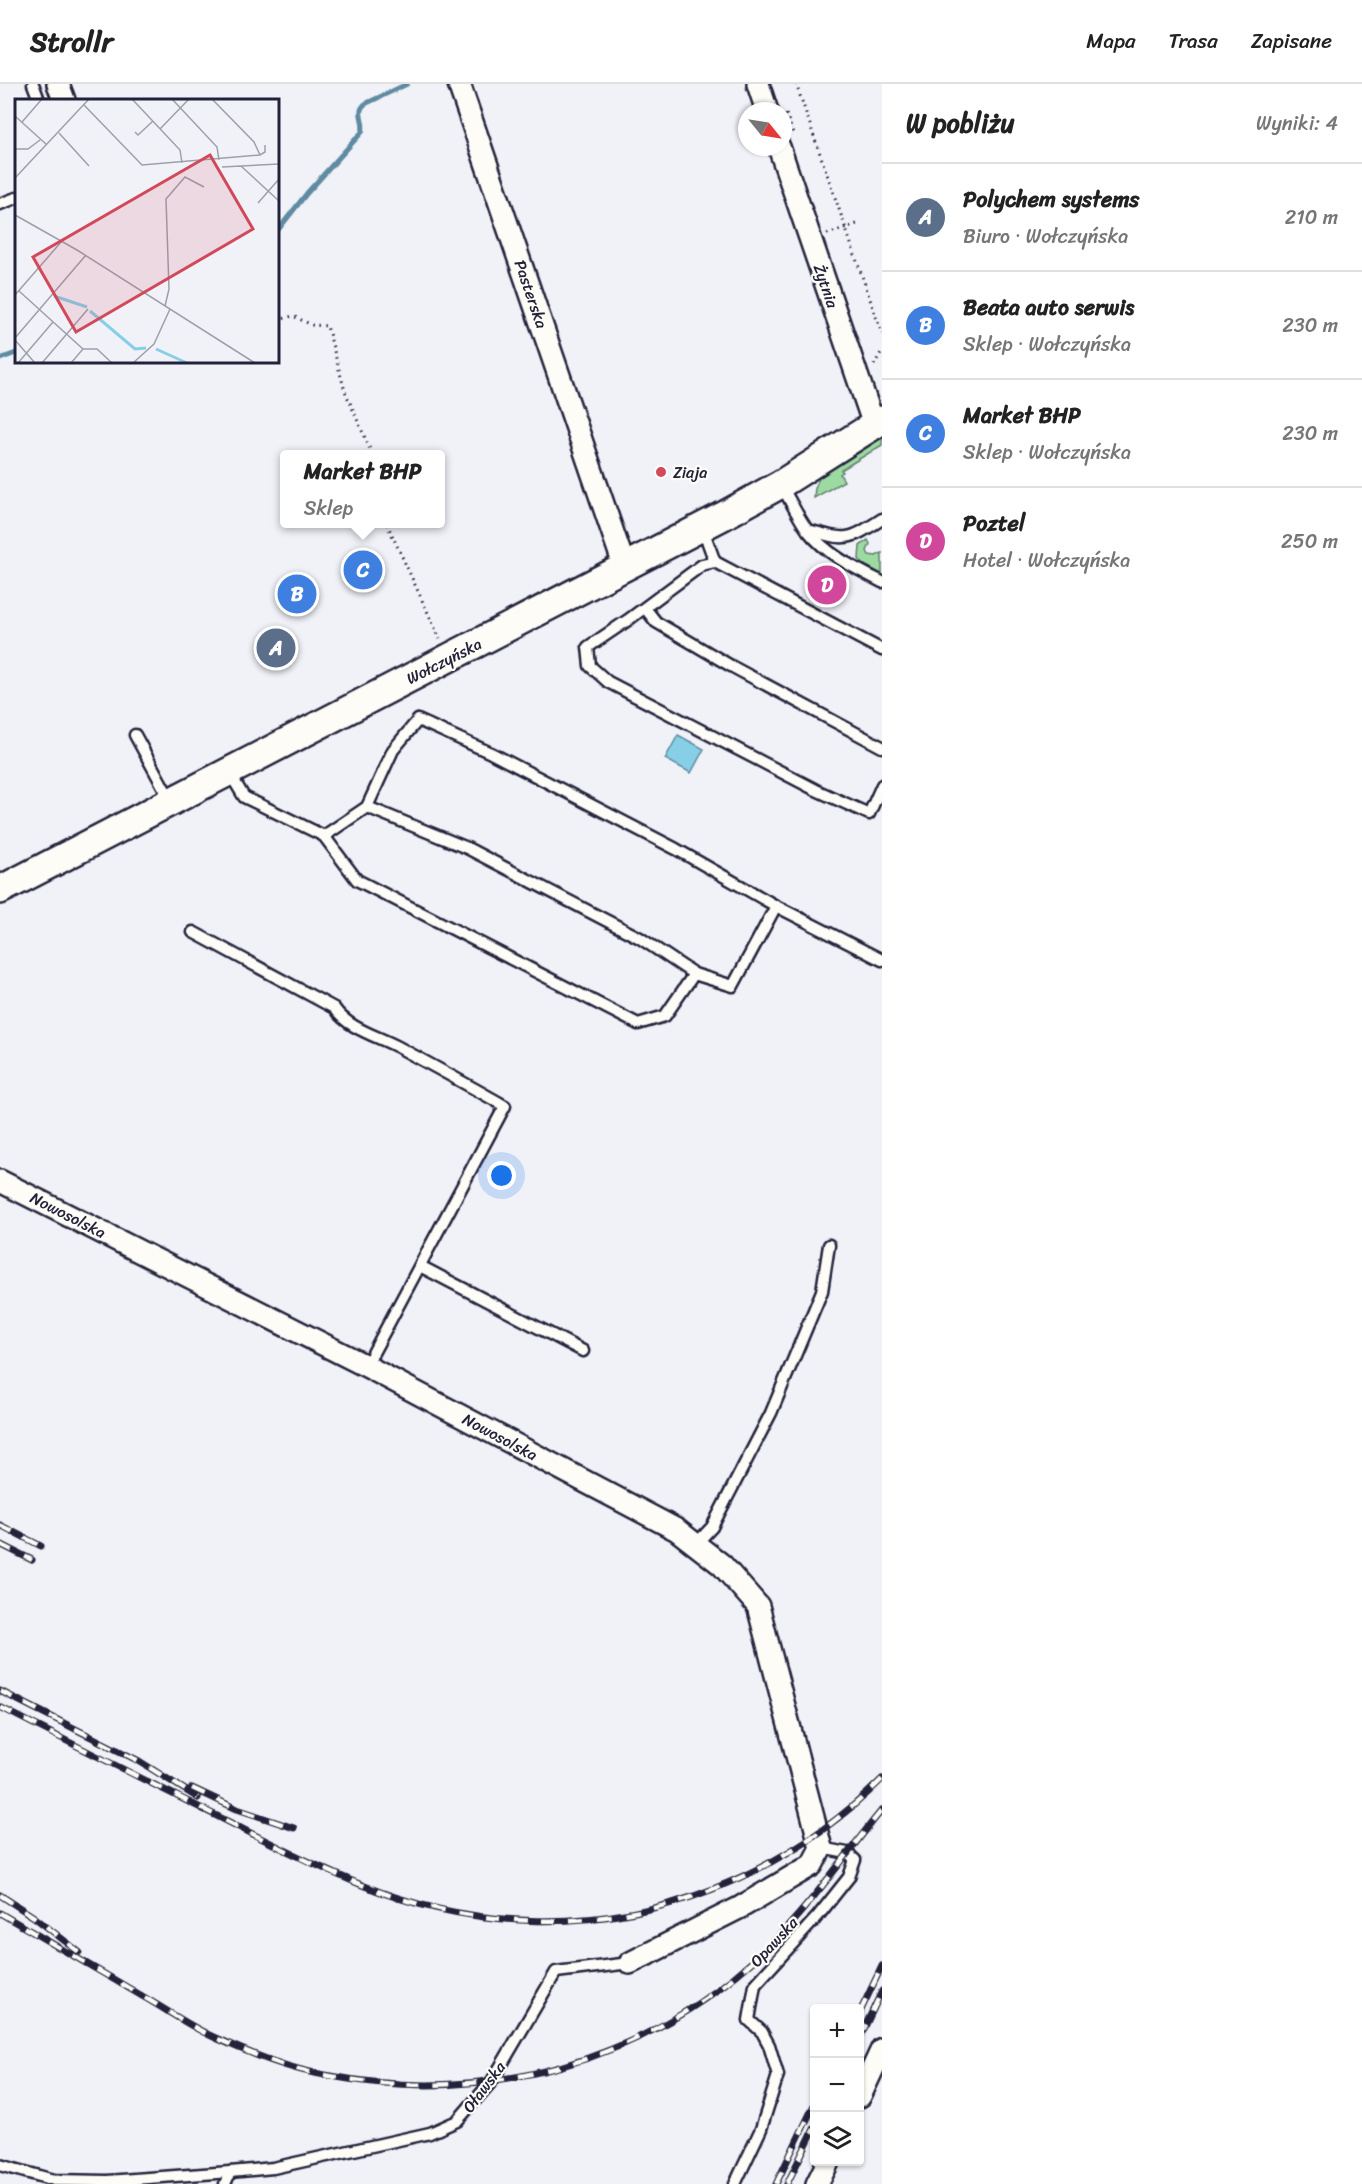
<!DOCTYPE html>
<html lang="pl">
<head>
<meta charset="utf-8">
<style>
	:root { --surface:#fff; --page:#f2f2f2; --text:#222; --muted:#767676; --line:#e0e0e0; --accent:#7c3aed }
	body { margin:0; font-family:Sriracha,sans-serif; background:var(--page); color:var(--text) }
	.controls { position:absolute; right:18px; bottom:18px; display:grid; overflow:hidden; border-radius:6px; box-shadow:0 2px 4px #0004 }
	.controls button { width:54px; height:54px; display:grid; place-items:center; padding:0; border:0; border-bottom:2px solid var(--line); background:var(--surface); color:var(--text); font:30px sans-serif }
	.compass { position:absolute; left:738px; top:18px; width:54px; height:54px; border-radius:50%; background:var(--surface); box-shadow:0 2px 4px #0004; rotate:120deg }
	.you { position:absolute; left:502px; top:1092px; width:21px; height:21px; margin:-15px; border:4px solid #fff; border-radius:50%; background:#1a73e8; box-shadow:0 0 0 9px #1a73e833 }
	.badge { display:grid; place-items:center; width:39px; height:39px; border-radius:50%; background:var(--accent); color:#fff; font-size:20px; font-weight:700 }
	.pin { position:absolute; translate:-50% -50%; border:3px solid #fff; box-shadow:0 2px 6px #0006 }
	.popup { position:absolute; left:280px; top:366px; width:165px; height:78px; box-sizing:border-box; display:grid; place-content:center; border-radius:6px; background:var(--surface); filter:drop-shadow(0 2px 4px #0005); font-size:20px; white-space:nowrap; color:var(--muted) }
	.popup b { font-size:22px; color:var(--text) }
	.popup::after { content:''; position:absolute; left:50%; top:100%; margin-left:-12px; border:12px solid transparent; border-top-color:var(--surface) }
	.list { margin:0; padding:0; list-style:none }
	h2 { display:flex; justify-content:space-between; align-items:center; height:78px; margin:0; padding:0 24px; font-size:26px }
	h2 small { font-size:20px; font-weight:400; color:var(--muted) }
	.list li { display:grid; grid-template-columns:39px 1fr auto; gap:18px; align-items:center; box-sizing:border-box; height:108px; padding:0 24px; border-top:2px solid var(--line) }
	.list b { display:block; font-size:22px; white-space:nowrap }
	.list p { margin:0; font-size:20px; white-space:nowrap; color:var(--muted) }
	.list em { font-size:20px; font-style:normal; color:var(--muted) }
	.icon { flex:none; width:33px; height:33px; fill:none; stroke:currentColor; stroke-width:2; stroke-linecap:round; stroke-linejoin:round }
	.map { position:relative; flex:none; width:882px; height:2100px; overflow:hidden }
	header { display:flex; align-items:center; gap:36px; box-sizing:border-box; height:84px; padding:0 30px; background:var(--surface); border-bottom:2px solid var(--line) }
	header strong { font-size:28px }
	nav { display:flex; gap:33px; margin-inline-start:auto; font-size:21px }
	main { display:flex }
	aside { flex:1; background:var(--surface) }
	.map>svg:first-child { display:block }
	.green { fill:#9ddaa2; stroke:#607e6e; stroke-width:1.5 }
	.water { fill:#86cfe6; stroke:#5e8aa2; stroke-width:1.5 }
	.lines { fill:none; stroke-linecap:round; stroke-linejoin:round }
	.stream { stroke:#5e8aa2; stroke-width:5 }
	.service-casing { stroke:#22223b; stroke-width:15 }
	.minor-casing { stroke:#22223b; stroke-width:26 }
	.tertiary-casing { stroke:#22223b; stroke-width:32 }
	.path { stroke:#22223b; stroke-width:3; stroke-dasharray:1.5 4.5; stroke-linecap:butt }
	.service { stroke:#fdfcf7; stroke-width:10 }
	.minor { stroke:#fdfcf7; stroke-width:21 }
	.tertiary { stroke:#fdfcf7; stroke-width:27 }
	.rail-casing { stroke:#22223b; stroke-width:7 }
	.rail { stroke:#fdfcf7; stroke-width:4.5; stroke-dasharray:14; stroke-linecap:butt }
	.poi-dot { fill:#d1495b; stroke:#fdfcf7; stroke-width:2 }
	.labels { text-anchor:middle; dominant-baseline:central; stroke-width:4.5; stroke-linejoin:round; paint-order:stroke }
	.street-label { font-size:16px; fill:#22223b; stroke:#fdfcf7 }
	.poi-label { font-size:16px; fill:#22223b; stroke:#fdfcf7; text-anchor:start }
	.inset-river { fill:none; stroke:#86cfe6; stroke-width:3 }
	.inset-road { fill:none; stroke:#9e9fac; stroke-width:1.5 }
	.view { fill:#d1495b; fill-opacity:0.15; stroke:#d1495b; stroke-width:3 }
	.inset-edge { fill:none; stroke:#22223b; stroke-width:3 }
</style>
</head>
<body>
<header>
<strong>Strollr</strong>
<nav><a>Mapa</a><a>Trasa</a><a>Zapisane</a></nav>
</header>
<main>
<div class="map">
<svg width="882" height="2100" viewBox="0 0 882 2100">
	<rect width="100%" height="100%" fill="#f1f2f8"/>
	<filter id="ink" filterUnits="userSpaceOnUse"><feTurbulence type="fractalNoise" baseFrequency=".0167" numOctaves="2"/><feDisplacementMap in="SourceGraphic" scale="12" xChannelSelector="R" yChannelSelector="G"/><feConvolveMatrix kernelMatrix="1 2 1 2 8 2 1 2 1" color-interpolation-filters="sRGB"/></filter>
	<g filter="url(#ink)">
		<g class="green">
			<path d="M 882,353 L 882,361 L 841,386 L 843,388 L 840,390 L 844,397 L 814,414 C 814,405 817,395 824,388 Z"/>
			<polygon points="868,456 870,460 867,467 869,471 876,472 882,469 882,490 864,481 859,475 860,462"/>
		</g>
		<polygon class="water" points="678,651 704,665 691,689 665,675"/>
		<g class="lines">
			<g class="stream">
				<path d="M 278,146 L 307,109 L 362,48 C 366,37 355,29 365,20 L 407,0"/>
				<polyline points="0,275 16,269"/>
			</g>
			<defs>
				<g id="service">
					<polyline points="33,0 39,16"/>
					<polyline points="0,120 16,114"/>
					<path d="M 781,401 C 790,416 798,433 808,447 C 827,471 855,484 882,498"/>
					<polyline points="702,443 715,478"/>
					<path d="M 808,446 C 847,457 848,457 882,435"/>
					<polyline points="645,524 656,538 731,582 882,663"/>
					<polyline points="882,566 715,478 702,481 628,536 588,563 590,582 608,598 816,706 869,730 882,701"/>
					<polyline points="135,651 171,717"/>
					<polyline points="229,688 244,713 324,752 357,796 638,940 665,932 694,890 733,902 776,822"/>
					<polyline points="367,723 467,764 640,854 694,890"/>
					<polyline points="324,752 367,723 393,666 418,636 491,669 676,765 776,822 882,876"/>
					<path d="M 193,848 L 334,924 C 348,945 378,952 400,964 C 435,983 470,1002 505,1022 L 366,1282"/>
					<polyline points="420,1182 583,1267"/>
					<polyline points="696,1460 712,1443 771,1329 822,1207 829,1161"/>
					<polyline points="0,2081 54,2096 107,2097 230,2088 273,2084 430,2049 457,2037 492,1997 556,1888 630,1879"/>
					<polyline points="225,2100 230,2088"/>
					<polyline points="735,2100 761,2045 778,1991 769,1961 762,1948 749,1936 755,1901 818,1832 849,1793 855,1776 847,1769 821,1764"/>
				</g>
				<g id="minor">
					<polyline points="58,0 64,16"/>
					<polyline points="459,0 625,484"/>
					<polyline points="758,0 767,27"/>
					<polyline points="779,63 874,341"/>
					<polyline points="0,1097 366,1282 677,1446 722,1481 758,1522 821,1764 812,1781 741,1823 630,1879"/>
					<polyline points="860,2012 882,1965"/>
					<polyline points="817,2100 828,2078"/>
				</g>
				<polyline id="tertiary" points="0,806 723,432 781,400 882,336"/>
			</defs>
			<use href="#service" class="service-casing"/>
			<use href="#minor" class="minor-casing"/>
			<use href="#tertiary" class="tertiary-casing"/>
			<g class="path">
				<polyline points="796,0 882,250"/>
				<polyline points="786,30 793,49"/>
				<polyline points="827,150 857,140"/>
				<polyline points="278,236 293,232 312,241 327,242 345,307 372,370"/>
				<polyline points="874,281 882,267"/>
				<polyline points="387,440 440,555"/>
			</g>
			<use href="#service" class="service"/>
			<use href="#minor" class="minor"/>
			<use href="#tertiary" class="tertiary"/>
			<defs>
				<g id="rail">
					<polyline points="0,1441 41,1462"/>
					<polyline points="0,1460 32,1476"/>
					<polyline points="0,1607 139,1677 198,1714"/>
					<path d="M 0,1623 C 72,1660 145,1696 217,1732 C 265,1756 312,1781 362,1801 C 474,1846 600,1850 713,1805 C 777,1780 834,1743 882,1695"/>
					<polyline points="192,1704 237,1725 294,1744"/>
					<polyline points="0,1811 34,1833 79,1868"/>
					<path d="M 0,1829 C 47,1857 95,1884 142,1912 C 167,1926 192,1944 218,1955 C 252,1970 288,1985 325,1991 C 487,2022 647,1979 767,1864 C 810,1823 844,1772 882,1726"/>
					<polyline points="860,1928 882,1882"/>
					<polyline points="860,1953 882,1907"/>
					<polyline points="776,2100 814,2021"/>
					<polyline points="787,2100 814,2045"/>
				</g>
			</defs>
			<use href="#rail" class="rail-casing"/>
			<use href="#rail" class="rail"/>
		</g>
	</g>
	<circle class="poi-dot" cx="661" cy="388" r="6"/>
	<g class="labels">
		<g class="street-label">
			<text transform="translate(826 202) rotate(71)">Żytnia</text>
			<text transform="translate(531 210) rotate(71)">Pasterska</text>
			<text transform="translate(444 577) rotate(-27)">Wołczyńska</text>
			<text transform="translate(68 1131) rotate(27)">Nowosolska</text>
			<text transform="translate(500 1353) rotate(28)">Nowosolska</text>
			<text transform="translate(774 1858) rotate(-47)">Opawska</text>
			<text transform="translate(484 2003) rotate(-53)">Oławska</text>
		</g>
		<g class="poi-label">
			<text x="673" y="388">Ziaja</text>
		</g>
	</g>
	<g transform="translate(15 15)">
		<rect width="264" height="264" fill="#f1f2f8"/>
		<path class="inset-river" d="M 39,197 L 72,208M 75,212 L 120,250 L 131,249M 141,250 L 172,264"/>
		<path class="inset-road" d="M 117,0 L 165,51 L 167,64M 157,0 L 202,48 L 204,61M 197,0 L 239,43 L 245,56M 69,6 L 127,66 L 245,56 L 250,53 L 250,46M 0,17 L 32,46M 7,23 L 27,0M 145,30 L 174,0M 120,33 L 123,36 L 138,22M 44,34 L 74,67M 0,50 L 13,50 L 25,41M 226,67 L 264,102M 207,68 L 264,65M 0,79 L 74,0M 243,104 L 264,80M 0,116 L 62,151 L 240,264M 4,192 L 68,250 L 82,250 L 97,264M 0,196 L 47,142M 150,207 L 154,190 L 151,100 L 170,78 L 189,88M 0,239 L 71,156M 0,241 L 20,264M 3,264 L 38,223M 27,264 L 73,210M 56,264 L 68,250M 118,264 L 139,245 L 155,210"/>
		<path class="view" d="M 195,56 L 238,130 L 61,233 L 18,158 Z"/>
		<rect width="264" height="264" class="inset-edge"/>
	</g>
</svg>
<div class="controls">
<button>+</button>
<button>−</button>
<button><svg class="icon" aria-label="layers" viewBox="0 0 24 24"><path d="M12 4l9 5-9 5-9-5zM3 14l9 5 9-5"/></svg></button>
</div>
<svg class="compass" viewBox="-18 -18 36 36"><path d="M0-13l5 13h-10z" fill="#e53935"/><path d="M0 13l5-13h-10z" fill="#767676"/></svg>
<div class="you"></div>
<div class="pin badge" style="left:276px;top:564px;background:#5c6f8a">A</div>
<div class="pin badge" style="left:297px;top:510px;background:#3f7fe0">B</div>
<div class="pin badge" style="left:363px;top:486px;background:#3f7fe0">C</div>
<div class="popup"><b>Market BHP</b>Sklep</div>
<div class="pin badge" style="left:827px;top:501px;background:#d1479c">D</div>
</div>
<aside>
<h2>W pobliżu<small>Wyniki: 4</small></h2>
<ul class="list">
<li><span class="badge" style="background:#5c6f8a">A</span><div><b>Polychem systems</b><p>Biuro · Wołczyńska</p></div><em>210 m</em></li>
<li><span class="badge" style="background:#3f7fe0">B</span><div><b>Beata auto serwis</b><p>Sklep · Wołczyńska</p></div><em>230 m</em></li>
<li><span class="badge" style="background:#3f7fe0">C</span><div><b>Market BHP</b><p>Sklep · Wołczyńska</p></div><em>230 m</em></li>
<li><span class="badge" style="background:#d1479c">D</span><div><b>Poztel</b><p>Hotel · Wołczyńska</p></div><em>250 m</em></li>
</ul>
</aside>
</main>
</body>
</html>
